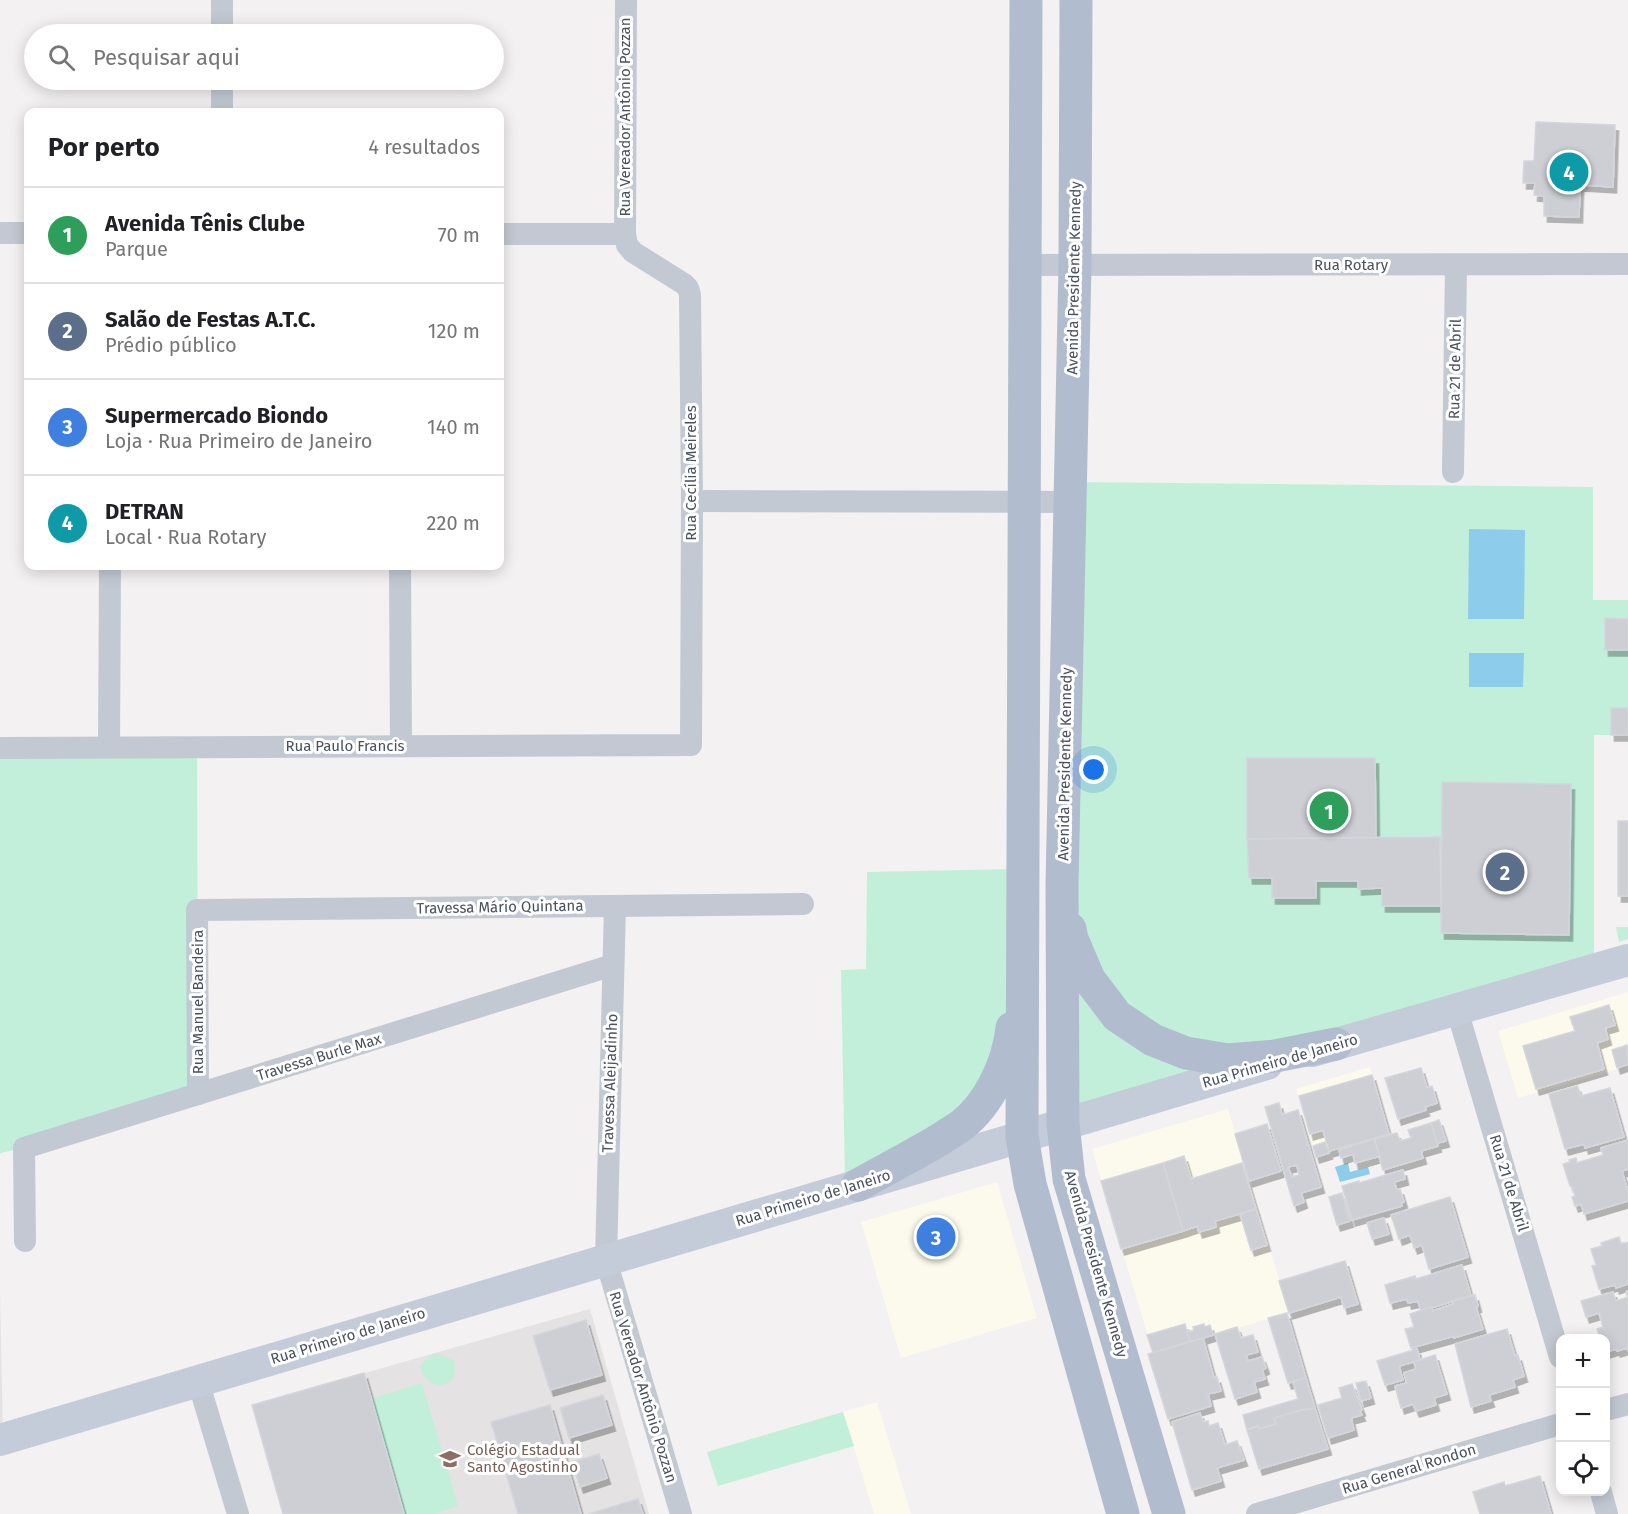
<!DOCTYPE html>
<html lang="pt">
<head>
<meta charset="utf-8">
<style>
	:root { --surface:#fff; --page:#f2f2f2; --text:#202124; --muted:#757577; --line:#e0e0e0; --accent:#0f766e }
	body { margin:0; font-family:"Fira Sans",sans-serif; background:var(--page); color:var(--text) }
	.controls { position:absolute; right:18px; bottom:18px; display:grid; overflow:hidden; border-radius:12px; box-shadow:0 3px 15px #0003 }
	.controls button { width:54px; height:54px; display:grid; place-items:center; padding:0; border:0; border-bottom:2px solid var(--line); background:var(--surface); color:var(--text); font:30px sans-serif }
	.you { position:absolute; left:1094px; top:770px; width:21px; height:21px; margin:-15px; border:4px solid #fff; border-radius:50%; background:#1a73e8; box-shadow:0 0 0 9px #1a73e833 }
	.badge { display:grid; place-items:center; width:39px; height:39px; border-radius:50%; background:var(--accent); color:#fff; font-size:20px; font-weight:700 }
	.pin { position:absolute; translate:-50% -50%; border:3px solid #fff; box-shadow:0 2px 6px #0006 }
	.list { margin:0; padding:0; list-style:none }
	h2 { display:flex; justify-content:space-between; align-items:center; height:78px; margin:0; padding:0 24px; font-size:26px }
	h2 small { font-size:20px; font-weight:400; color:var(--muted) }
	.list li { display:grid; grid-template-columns:39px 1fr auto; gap:18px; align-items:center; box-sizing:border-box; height:96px; padding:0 24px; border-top:2px solid var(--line) }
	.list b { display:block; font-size:22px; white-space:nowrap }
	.list p { margin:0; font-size:20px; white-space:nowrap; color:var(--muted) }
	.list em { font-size:20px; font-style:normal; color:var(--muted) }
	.icon { flex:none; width:33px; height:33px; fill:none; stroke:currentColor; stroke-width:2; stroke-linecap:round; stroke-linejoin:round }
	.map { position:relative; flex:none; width:1628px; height:1514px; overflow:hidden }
	.search { position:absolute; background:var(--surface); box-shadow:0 3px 15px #0003; left:24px; top:24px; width:480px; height:66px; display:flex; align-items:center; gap:15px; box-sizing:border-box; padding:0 21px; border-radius:33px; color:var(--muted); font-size:22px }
	.panel { position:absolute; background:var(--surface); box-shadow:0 3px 15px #0003; left:24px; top:108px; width:480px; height:462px; border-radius:12px }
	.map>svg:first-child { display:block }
	.commercial { fill:#fcfaec }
	.education { fill:#e4e2e3 }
	.green { fill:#c1efd9 }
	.water { fill:#8eccec }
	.building { fill:#cecfd5; stroke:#d5d6dc; stroke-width:1.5; fill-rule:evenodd; filter:url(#shadow) }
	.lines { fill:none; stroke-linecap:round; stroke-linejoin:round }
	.street { stroke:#c2c9d2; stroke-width:22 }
	.secondary { stroke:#c4cbd9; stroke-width:32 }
	.primary { stroke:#b1bccf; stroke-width:33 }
	.labels { text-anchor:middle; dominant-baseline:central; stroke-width:6; stroke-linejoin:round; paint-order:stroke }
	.street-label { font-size:15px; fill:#49515e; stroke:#fff }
	.education-label { font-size:15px; fill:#785e54; stroke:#fff; text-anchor:start }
</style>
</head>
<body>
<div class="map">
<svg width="1628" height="1514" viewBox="0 0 1628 1514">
	<defs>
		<filter id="shadow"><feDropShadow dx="3.5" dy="6" stdDeviation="0" flood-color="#0004"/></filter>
	</defs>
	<rect width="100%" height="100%" fill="#f3f1f1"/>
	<g class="commercial">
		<polygon points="1628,992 1628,1066 1518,1098 1498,1031"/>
		<polygon points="1370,1067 1390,1135 1316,1157 1296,1089"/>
		<polygon points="1228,1109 1289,1313 1153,1353 1092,1149"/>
		<polygon points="997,1182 1037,1318 901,1358 861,1222"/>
		<polygon points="877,1402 911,1514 874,1514 843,1412"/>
	</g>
	<g class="education">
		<polygon points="0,1290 3,1439 0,1440"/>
		<polygon points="590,1309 649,1514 283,1514 252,1405"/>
	</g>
	<g class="green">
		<polygon points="1070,482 1593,487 1593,600 1628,600 1628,735 1594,735 1594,970 1275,1056 1153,1040 1072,939"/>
		<polygon points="197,747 198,1094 24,1148 0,1153 0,748"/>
		<polygon points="1016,869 1015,942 1004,1035 998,1057 952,1119 845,1180 841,970 866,969 867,872"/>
		<polygon points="1616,927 1628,927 1628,939 1619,942"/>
		<polygon points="1071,959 1096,1001 1223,1071 1072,1115"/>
		<path d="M 434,1353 L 453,1360 C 463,1389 427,1395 420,1366 Z"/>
		<polygon points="422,1383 458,1506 434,1514 404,1514 371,1399"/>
		<polygon points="843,1412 854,1446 718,1486 707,1452"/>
	</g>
	<g class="water">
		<polygon points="1469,529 1525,530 1524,619 1468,619"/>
		<polygon points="1469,653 1524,653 1523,687 1469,687"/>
		<polygon points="1348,1163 1350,1172 1368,1167 1370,1174 1340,1182 1335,1167"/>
	</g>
	<g class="building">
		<polygon points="1536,122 1615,125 1613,187 1580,185 1579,217 1544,216 1544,196 1534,195 1535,183 1523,183 1524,161 1534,161"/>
		<polygon points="1605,618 1628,619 1628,650 1605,650"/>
		<rect x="1611" y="708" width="17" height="27"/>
		<polygon points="1247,758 1375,758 1376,838 1247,839"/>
		<polygon points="1442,782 1571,784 1569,935 1441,933"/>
		<rect x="1618" y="821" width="10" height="75"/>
		<polygon points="1440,837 1441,906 1382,906 1382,888 1358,889 1358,881 1316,881 1316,898 1272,898 1272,878 1249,878 1247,839"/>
		<polygon points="1609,1005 1615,1025 1605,1028 1608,1039 1597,1043 1604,1069 1536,1089 1523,1046 1575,1031 1570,1017"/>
		<polygon points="1627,1045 1628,1064 1617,1068 1612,1050"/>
		<polygon points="1421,1068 1427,1088 1432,1086 1437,1103 1425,1107 1426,1110 1398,1119 1385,1078"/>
		<polygon points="1372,1075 1389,1134 1329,1151 1323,1130 1310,1134 1299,1096"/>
		<polygon points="1577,1086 1581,1096 1610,1088 1624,1137 1585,1148 1584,1144 1565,1149 1549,1094"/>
		<path d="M 1279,1103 L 1282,1115 L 1298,1110 L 1321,1187 L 1301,1193 L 1304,1202 L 1294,1206 L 1265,1107 ZM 1297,1165 L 1299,1175 L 1292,1177 L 1288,1167 Z"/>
		<polygon points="1439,1120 1446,1141 1437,1143 1431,1123"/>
		<polygon points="1431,1123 1438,1146 1421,1151 1423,1158 1383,1170 1374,1139 1397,1133 1400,1141 1411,1138 1408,1130"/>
		<polygon points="1267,1124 1281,1171 1249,1181 1235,1134"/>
		<polygon points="1374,1139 1380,1156 1355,1163 1353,1154 1341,1158 1339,1150"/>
		<polygon points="1628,1140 1628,1169 1622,1171 1628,1192 1628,1201 1584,1214 1581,1204 1575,1206 1572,1197 1575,1196 1572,1186 1570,1186 1563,1164 1570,1162 1569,1160 1576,1158 1577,1163 1603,1155 1601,1148"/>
		<polygon points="1325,1142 1329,1153 1316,1157 1313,1146"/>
		<polygon points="1184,1156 1191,1179 1242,1163 1256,1209 1215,1221 1216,1227 1199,1232 1197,1226 1183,1231 1163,1163"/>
		<polygon points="1163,1163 1183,1231 1121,1249 1101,1181"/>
		<polygon points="1403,1170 1405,1179 1394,1182 1397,1190 1400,1189 1404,1202 1401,1203 1402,1206 1352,1220 1342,1186 1359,1181 1359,1183"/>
		<polygon points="1342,1193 1350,1221 1337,1225 1329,1197"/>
		<polygon points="1450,1197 1468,1257 1429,1269 1422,1245 1414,1248 1410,1235 1399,1239 1391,1215"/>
		<polygon points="1256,1209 1267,1245 1251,1250 1240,1214"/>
		<polygon points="1384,1218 1389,1234 1372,1239 1367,1223"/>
		<polygon points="1619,1237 1621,1244 1628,1242 1628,1284 1616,1288 1615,1285 1599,1289 1592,1266 1596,1265 1591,1249 1602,1246 1601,1243"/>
		<polygon points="1345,1261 1358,1304 1344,1308 1341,1297 1289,1313 1279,1281"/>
		<polygon points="1462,1265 1471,1296 1421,1311 1418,1301 1408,1303 1407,1299 1390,1303 1385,1285 1415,1276 1416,1279"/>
		<polygon points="1628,1291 1628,1351 1627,1348 1617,1351 1616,1349 1606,1352 1606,1338 1600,1338 1597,1329 1603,1327 1599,1313 1586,1317 1581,1301 1613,1292 1616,1301 1628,1297 1626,1292"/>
		<polygon points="1475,1295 1478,1306 1476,1307 1483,1329 1454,1338 1454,1336 1411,1348 1405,1329 1414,1327 1410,1314 1431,1307 1433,1311 1453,1304 1452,1301"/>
		<polygon points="1287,1313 1306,1378 1288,1383 1268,1318"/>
		<polygon points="586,1320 602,1375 550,1390 533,1336"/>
		<polygon points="1185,1324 1190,1342 1153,1353 1147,1335"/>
		<polygon points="1204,1324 1205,1327 1210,1325 1213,1335 1190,1342 1187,1332 1194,1330 1193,1327"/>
		<polygon points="1237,1327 1241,1338 1253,1335 1258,1352 1246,1355 1248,1361 1262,1357 1266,1368 1262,1370 1265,1379 1254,1382 1257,1392 1235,1399 1215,1334"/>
		<polygon points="1507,1329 1515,1356 1518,1355 1524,1376 1513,1380 1515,1387 1489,1395 1491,1401 1471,1407 1455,1344"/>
		<polygon points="1203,1338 1214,1378 1217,1377 1221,1391 1208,1394 1211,1406 1168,1419 1148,1354"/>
		<polygon points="1417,1349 1420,1360 1399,1366 1403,1380 1385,1385 1377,1361"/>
		<polygon points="1435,1355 1447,1394 1434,1398 1436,1405 1416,1411 1413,1404 1401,1408 1395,1386 1407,1383 1404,1373 1416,1369 1414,1362"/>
		<polygon points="364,1373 404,1514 283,1514 252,1405"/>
		<polygon points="1306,1378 1315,1408 1306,1410 1305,1409 1274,1418 1276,1424 1259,1429 1258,1426 1247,1430 1243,1415 1298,1399 1293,1382"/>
		<polygon points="1366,1381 1371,1398 1361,1401 1356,1383"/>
		<polygon points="1352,1384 1362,1410 1360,1411 1362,1415 1351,1418 1354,1430 1328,1438 1318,1405 1342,1398 1339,1388"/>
		<polygon points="603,1395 612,1425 569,1438 560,1408"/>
		<polygon points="550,1405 581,1514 518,1514 491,1422"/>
		<polygon points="1315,1408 1328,1449 1259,1469 1247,1430 1258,1426 1259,1429 1276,1424 1274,1418 1305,1409 1306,1410"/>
		<polygon points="1200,1413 1203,1422 1208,1421 1209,1426 1218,1423 1225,1445 1237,1441 1244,1460 1217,1468 1221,1481 1192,1490 1172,1422"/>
		<polygon points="599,1454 607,1478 580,1487 572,1462"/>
		<polygon points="1540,1476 1551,1514 1480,1514 1473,1492 1504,1482 1505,1486"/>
		<polygon points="638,1499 643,1514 588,1514"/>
	</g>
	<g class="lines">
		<g class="street">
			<polyline points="222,34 222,0"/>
			<polyline points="222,112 222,80"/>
			<polyline points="0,233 28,233"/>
			<polyline points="500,234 625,234"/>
			<polyline points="1025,265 1628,264"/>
			<polyline points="1453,472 1456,265"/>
			<polyline points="692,501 1070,502"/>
			<polyline points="400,566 401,746"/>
			<polyline points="109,747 110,566"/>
			<polyline points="0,748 691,745 692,501 690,295 688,288 684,284 633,252 627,245 625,234 626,0"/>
			<polyline points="615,906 606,1260 681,1514"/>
			<polyline points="1457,1010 1560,1357"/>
			<polyline points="198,1094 197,910 803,904"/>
			<polyline points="25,1241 24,1148 613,965"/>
			<polyline points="198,1381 238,1514"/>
			<polyline points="1606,1410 1628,1404"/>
			<polyline points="1601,1492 1607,1514"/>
			<polyline points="1257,1514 1560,1424"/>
		</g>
		<g class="secondary">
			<polyline points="1312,1051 1628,960"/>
			<polyline points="0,1440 1267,1064"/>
		</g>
		<g class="primary">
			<polyline points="1026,0 1022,1136 1030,1184 1123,1514"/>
			<polyline points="1076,0 1075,264 1062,886 1063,1124 1069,1179 1169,1514"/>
			<polyline points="1070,929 1072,939 1089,979 1117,1016 1153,1040 1186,1053 1228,1060 1275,1056 1336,1044"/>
			<path d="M 858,1185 C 885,1170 912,1156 939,1140 C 946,1135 955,1130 962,1125 C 990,1103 1008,1063 1012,1028"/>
		</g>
	</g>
	<defs>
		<symbol id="university-bare" viewBox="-9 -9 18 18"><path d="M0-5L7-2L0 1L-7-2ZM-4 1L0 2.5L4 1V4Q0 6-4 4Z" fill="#8d6e63" stroke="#fff" stroke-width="2.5" paint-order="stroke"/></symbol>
	</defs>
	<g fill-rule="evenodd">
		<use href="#university-bare" x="435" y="1444" width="30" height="30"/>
	</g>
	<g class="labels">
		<g class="street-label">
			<text transform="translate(625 117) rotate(-90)">Rua Vereador Antônio Pozzan</text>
			<text x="1351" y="265">Rua Rotary</text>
			<text transform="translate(1074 278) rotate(-89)">Avenida Presidente Kennedy</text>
			<text transform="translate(1455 369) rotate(-89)">Rua 21 de Abril</text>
			<text transform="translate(691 473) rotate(-90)">Rua Cecília Meireles</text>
			<text x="345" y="746">Rua Paulo Francis</text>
			<text transform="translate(1065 764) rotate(-89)">Avenida Presidente Kennedy</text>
			<text transform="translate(500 907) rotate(-1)">Travessa Mário Quintana</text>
			<text transform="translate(198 1002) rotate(-90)">Rua Manuel Bandeira</text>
			<text transform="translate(319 1057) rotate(-17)">Travessa Burle Max</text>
			<text transform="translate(1280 1061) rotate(-16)">Rua Primeiro de Janeiro</text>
			<text transform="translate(610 1083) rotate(-88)">Travessa Aleijadinho</text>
			<text transform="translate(1509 1183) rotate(73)">Rua 21 de Abril</text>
			<text transform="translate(813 1198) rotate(-17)">Rua Primeiro de Janeiro</text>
			<text transform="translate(1096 1264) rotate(74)">Avenida Presidente Kennedy</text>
			<text transform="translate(348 1336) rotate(-17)">Rua Primeiro de Janeiro</text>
			<text transform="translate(643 1387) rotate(73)">Rua Vereador Antônio Pozzan</text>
			<text transform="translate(1409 1469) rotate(-17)">Rua General Rondon</text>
		</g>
		<g class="education-label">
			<text x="467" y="1450">Colégio Estadual<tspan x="467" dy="17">Santo Agostinho</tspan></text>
		</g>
	</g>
</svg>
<div class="controls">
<button>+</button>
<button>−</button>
<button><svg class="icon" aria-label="locate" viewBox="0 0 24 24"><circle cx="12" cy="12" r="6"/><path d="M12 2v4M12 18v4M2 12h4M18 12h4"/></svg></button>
</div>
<div class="you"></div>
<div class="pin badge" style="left:1329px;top:811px;background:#2e9e5b">1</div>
<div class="pin badge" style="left:1505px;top:872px;background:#5c6f8a">2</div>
<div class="pin badge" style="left:936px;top:1237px;background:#3f7fe0">3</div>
<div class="pin badge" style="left:1569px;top:172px;background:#0f9aa8">4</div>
<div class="search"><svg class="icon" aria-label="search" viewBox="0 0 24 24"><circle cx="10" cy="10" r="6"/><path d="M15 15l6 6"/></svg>Pesquisar aqui</div>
<section class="panel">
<h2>Por perto<small>4 resultados</small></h2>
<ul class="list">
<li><span class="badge" style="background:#2e9e5b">1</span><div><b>Avenida Tênis Clube</b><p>Parque</p></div><em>70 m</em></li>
<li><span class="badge" style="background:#5c6f8a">2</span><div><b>Salão de Festas A.T.C.</b><p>Prédio público</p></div><em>120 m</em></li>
<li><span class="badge" style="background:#3f7fe0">3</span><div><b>Supermercado Biondo</b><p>Loja · Rua Primeiro de Janeiro</p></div><em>140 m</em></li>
<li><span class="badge" style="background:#0f9aa8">4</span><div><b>DETRAN</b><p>Local · Rua Rotary</p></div><em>220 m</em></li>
</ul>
</section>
</div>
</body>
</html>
